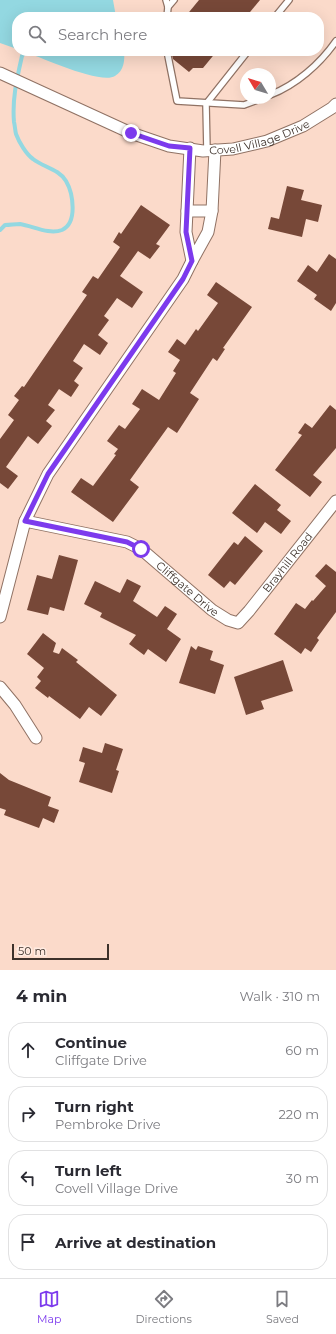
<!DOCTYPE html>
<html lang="en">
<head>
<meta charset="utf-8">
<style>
	:root { --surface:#fff; --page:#f2f2f3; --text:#2b2b33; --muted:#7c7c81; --line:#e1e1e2; --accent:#7c3aed }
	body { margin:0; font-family:Montserrat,sans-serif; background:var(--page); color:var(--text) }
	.compass { position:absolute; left:240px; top:68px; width:36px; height:36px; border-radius:50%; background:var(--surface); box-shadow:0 4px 16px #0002; rotate:308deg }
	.scale { position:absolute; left:12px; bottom:10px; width:97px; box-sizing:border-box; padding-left:4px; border:2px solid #3d312a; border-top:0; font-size:11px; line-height:14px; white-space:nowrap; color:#3d312a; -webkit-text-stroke:3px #ffebe1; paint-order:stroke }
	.stop { position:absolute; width:12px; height:12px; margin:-9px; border:3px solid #7c3aed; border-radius:50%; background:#fff }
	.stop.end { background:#7c3aed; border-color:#fff; box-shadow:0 1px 4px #0008 }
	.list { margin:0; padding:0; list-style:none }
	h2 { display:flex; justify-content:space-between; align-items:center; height:52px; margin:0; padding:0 16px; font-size:17px }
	h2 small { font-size:13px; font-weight:400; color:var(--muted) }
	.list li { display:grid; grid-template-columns:26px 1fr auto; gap:12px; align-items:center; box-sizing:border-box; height:56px; margin:0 8px 8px; padding:0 8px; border:1px solid var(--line); border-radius:16px }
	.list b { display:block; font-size:15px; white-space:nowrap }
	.list p { margin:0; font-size:13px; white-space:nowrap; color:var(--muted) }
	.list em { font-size:13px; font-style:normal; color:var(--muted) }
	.icon { flex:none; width:22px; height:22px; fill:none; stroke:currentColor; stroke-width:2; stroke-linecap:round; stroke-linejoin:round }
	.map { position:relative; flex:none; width:336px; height:970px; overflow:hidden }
	.search { position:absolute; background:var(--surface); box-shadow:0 4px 16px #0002; left:12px; right:12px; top:12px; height:44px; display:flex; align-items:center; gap:10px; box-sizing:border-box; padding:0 14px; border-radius:16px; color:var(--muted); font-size:15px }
	.sheet { height:308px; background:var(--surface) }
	nav { display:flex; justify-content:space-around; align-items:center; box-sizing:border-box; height:56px; border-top:1px solid var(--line); background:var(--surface); font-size:11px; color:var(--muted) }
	nav a { display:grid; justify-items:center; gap:2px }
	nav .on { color:var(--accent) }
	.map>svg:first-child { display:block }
	.water { fill:#93d8e1 }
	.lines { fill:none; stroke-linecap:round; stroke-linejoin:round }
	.stream { stroke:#93d8e1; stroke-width:4 }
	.building { fill:#774838 }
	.lane-casing { stroke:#907264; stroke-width:8 }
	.street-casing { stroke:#907264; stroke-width:13 }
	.lane { stroke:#fff; stroke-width:5.5 }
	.street { stroke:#fff; stroke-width:11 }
	.route { stroke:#7c3aed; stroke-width:5 }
	.labels { text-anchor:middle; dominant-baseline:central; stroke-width:4; stroke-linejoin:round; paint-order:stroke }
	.street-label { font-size:11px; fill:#3d312a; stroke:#ffebe1 }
</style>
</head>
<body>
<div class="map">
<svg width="336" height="970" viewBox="0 0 336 970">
	<rect width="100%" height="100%" fill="#fbdaca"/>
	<g class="water">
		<polygon points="0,0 113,0 116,17 17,17 17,49 0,43"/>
		<path d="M 23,51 L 124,51 C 125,60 124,71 115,76 C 101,85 40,57 23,51 Z"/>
	</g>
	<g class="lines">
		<path class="stream" d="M 0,230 L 5,225 C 10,225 15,224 20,224 C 33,226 49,235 62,230 C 78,223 73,193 66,181 C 59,169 43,167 33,159 C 26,154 19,142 16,134 C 15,130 15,126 14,122 C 12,99 17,78 22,56 L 25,52"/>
	</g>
	<g class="building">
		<polygon points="199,0 260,0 246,17 185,17"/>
		<polygon points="171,51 217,51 203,68 193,68 189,72 173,59"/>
		<polygon points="287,186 304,190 301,200 322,205 318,222 306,219 302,237 268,229 271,217 279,219"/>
		<polygon points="141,205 170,225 156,244 160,246 150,259 138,251 120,276 143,292 132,308 117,298 104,316 109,320 98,335 108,343 100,355 84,344 73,361 83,368 74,381 79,385 71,397 59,389 48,405 55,410 46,421 52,426 38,444 28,436 6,467 18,476 8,489 0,483 0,439 14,420 8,415 19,400 14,396 22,386 24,387 87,295 82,292 93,276 98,279 116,253 120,247 113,242 119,232 121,234"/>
		<polygon points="329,254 336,259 336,303 331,311 314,299 317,295 297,281 308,265 317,272"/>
		<polygon points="216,282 252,307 223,348 225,349 217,361 213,358 190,393 199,399 177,433 168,427 130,480 139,487 113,522 71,492 81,478 93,486 116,455 114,454 118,449 107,441 119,425 125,429 140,409 132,404 142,389 159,400 176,373 173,371 180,360 168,352 177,339 185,345 196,329 198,331 218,303 207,295"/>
		<polygon points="330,405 336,410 336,448 313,475 322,482 310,497 275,470 302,435 298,433 305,423 312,428"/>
		<polygon points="255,484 281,505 277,510 291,521 281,534 265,522 257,533 232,513"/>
		<polygon points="245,536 263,551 235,585 230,581 224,588 208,575 234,542 238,545"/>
		<polygon points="59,555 78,560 64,611 50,607 48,615 27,610 37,575 52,579"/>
		<polygon points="326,564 336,572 336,612 317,638 319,640 311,652 305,648 301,654 274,634 296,603 305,609 312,600 313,601 326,586 315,576"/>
		<polygon points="127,579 141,586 133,601 157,617 165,606 177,614 167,629 181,639 166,662 148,649 144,655 129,644 136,635 100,617 102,613 84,604 95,581 120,593"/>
		<polygon points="43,633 56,643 53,652 59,654 62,648 78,660 76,662 117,695 101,716 89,707 80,719 49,696 48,698 35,688 41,681 37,677 44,668 27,654"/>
		<polygon points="191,646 196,650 198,646 213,651 210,660 224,665 215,694 179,683"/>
		<polygon points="283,660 293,691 261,701 264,709 246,715 234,677"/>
		<polygon points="105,743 123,749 116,770 119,771 112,793 79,782 85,763 79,761 83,747 102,753"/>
		<polygon points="0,773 9,780 51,797 48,806 59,810 54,823 43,818 39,828 4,815 6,810 0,808"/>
	</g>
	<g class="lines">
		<defs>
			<g id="lane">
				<polyline points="166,0 168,7 167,17"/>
				<polyline points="168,7 174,0"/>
				<polyline points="275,17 289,0"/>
				<polyline points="167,51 177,101 244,105 263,98"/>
				<path d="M 270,95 C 296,85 320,64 336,41"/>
				<polyline points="207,151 206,104 248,51"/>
			</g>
			<g id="street">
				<path id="s1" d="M 0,73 L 131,133 L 169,146 L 203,151 L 233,149 L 267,141 L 303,126 L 332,108 L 336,104"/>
				<polyline points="190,148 186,232 192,261 208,232 212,211 215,150"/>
				<polyline points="187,211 212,211"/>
				<path id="s2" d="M 25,521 L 127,542 L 141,549 L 212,610 L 228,620 L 238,623 L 249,611 L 336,501"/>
				<polyline points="0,617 25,521 48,474 183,279 192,261"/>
				<polyline points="0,687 15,705 36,738"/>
			</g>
		</defs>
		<use href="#lane" class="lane-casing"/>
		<use href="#street" class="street-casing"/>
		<use href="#lane" class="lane"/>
		<use href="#street" class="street"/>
	</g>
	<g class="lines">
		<polyline class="route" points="131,133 169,146 190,148 186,232 192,261 183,279 48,474 25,521 127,542 141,549"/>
	</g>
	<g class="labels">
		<g class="street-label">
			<text stroke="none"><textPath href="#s1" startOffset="277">Covell Village Drive</textPath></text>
			<text stroke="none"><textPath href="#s2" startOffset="321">Brayhill Road</textPath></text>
			<text stroke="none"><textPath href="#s2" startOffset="181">Cliffgate Drive</textPath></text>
		</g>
	</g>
</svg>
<svg class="compass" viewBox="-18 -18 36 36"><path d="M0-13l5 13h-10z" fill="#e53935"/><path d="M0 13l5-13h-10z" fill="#7c7c81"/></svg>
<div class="scale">50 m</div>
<div class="stop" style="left:141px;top:549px"></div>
<div class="stop end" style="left:131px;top:133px"></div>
<div class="search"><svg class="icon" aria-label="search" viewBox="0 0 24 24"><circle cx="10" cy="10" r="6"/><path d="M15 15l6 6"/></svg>Search here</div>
</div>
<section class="sheet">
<h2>4 min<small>Walk · 310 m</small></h2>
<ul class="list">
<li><svg class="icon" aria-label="ahead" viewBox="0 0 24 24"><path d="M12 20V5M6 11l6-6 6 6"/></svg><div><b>Continue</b><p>Cliffgate Drive</p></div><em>60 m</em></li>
<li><svg class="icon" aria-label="right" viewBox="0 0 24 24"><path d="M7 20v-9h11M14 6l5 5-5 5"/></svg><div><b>Turn right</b><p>Pembroke Drive</p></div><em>220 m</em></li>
<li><svg class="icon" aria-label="left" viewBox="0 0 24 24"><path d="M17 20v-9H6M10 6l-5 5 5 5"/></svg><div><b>Turn left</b><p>Covell Village Drive</p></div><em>30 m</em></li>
<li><svg class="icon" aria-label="arrive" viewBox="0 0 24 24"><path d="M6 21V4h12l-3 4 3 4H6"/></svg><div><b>Arrive at destination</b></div></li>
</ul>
</section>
<nav>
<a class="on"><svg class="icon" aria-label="map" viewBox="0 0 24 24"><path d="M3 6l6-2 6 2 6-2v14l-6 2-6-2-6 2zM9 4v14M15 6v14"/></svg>Map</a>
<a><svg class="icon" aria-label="directions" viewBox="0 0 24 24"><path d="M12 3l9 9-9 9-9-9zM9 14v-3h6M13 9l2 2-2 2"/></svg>Directions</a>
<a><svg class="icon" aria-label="saved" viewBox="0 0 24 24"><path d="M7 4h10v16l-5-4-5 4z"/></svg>Saved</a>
</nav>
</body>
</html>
